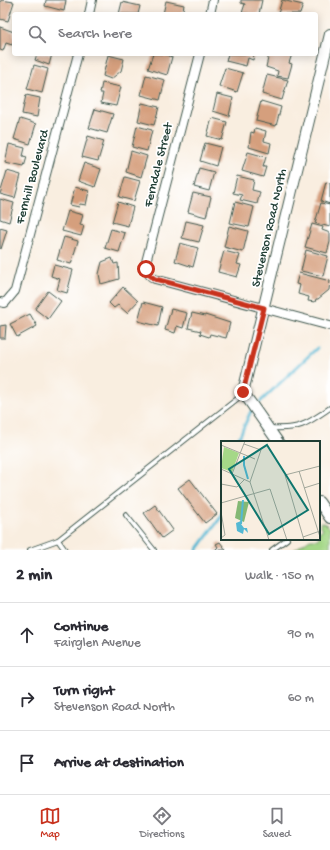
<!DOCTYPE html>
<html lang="en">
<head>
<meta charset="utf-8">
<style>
	:root { --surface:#fff; --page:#f2f2f3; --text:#2b2b33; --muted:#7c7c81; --line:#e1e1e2; --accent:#c8321e }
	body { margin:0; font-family:"Gochi Hand",sans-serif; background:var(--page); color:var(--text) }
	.stop { position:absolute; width:12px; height:12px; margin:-9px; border:3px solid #c8321e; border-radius:50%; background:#fff }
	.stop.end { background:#c8321e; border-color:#fff; box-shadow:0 1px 4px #0008 }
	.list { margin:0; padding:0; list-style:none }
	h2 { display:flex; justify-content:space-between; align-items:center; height:52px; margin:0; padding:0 16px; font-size:17px }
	h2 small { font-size:13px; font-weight:400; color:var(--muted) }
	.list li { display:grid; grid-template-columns:26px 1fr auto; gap:12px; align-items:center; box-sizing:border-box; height:64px; padding:0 16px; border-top:1px solid var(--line) }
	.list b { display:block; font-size:15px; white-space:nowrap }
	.list p { margin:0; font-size:13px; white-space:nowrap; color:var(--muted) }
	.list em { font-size:13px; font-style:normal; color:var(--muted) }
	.icon { flex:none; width:22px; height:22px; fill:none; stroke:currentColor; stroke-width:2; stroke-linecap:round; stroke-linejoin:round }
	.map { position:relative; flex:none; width:330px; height:550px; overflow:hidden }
	.search { position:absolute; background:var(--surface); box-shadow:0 2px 10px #0003; left:12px; right:12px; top:12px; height:44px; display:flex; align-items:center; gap:10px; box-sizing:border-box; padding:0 14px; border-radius:4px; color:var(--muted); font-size:15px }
	.sheet { height:244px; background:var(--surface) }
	nav { display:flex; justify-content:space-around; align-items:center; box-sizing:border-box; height:56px; border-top:1px solid var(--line); background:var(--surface); font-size:11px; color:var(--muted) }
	nav a { display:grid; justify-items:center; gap:2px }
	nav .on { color:var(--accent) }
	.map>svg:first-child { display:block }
	.green { fill:#a5d888; stroke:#628a5e }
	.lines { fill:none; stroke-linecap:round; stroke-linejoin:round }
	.stream { stroke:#54b8d3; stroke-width:3 }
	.building { fill:#d59f7d }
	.service-casing { stroke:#40584e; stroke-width:6 }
	.minor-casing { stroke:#40584e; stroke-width:10 }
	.tertiary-casing { stroke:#40584e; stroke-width:12 }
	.service { stroke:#fff; stroke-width:4 }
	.minor { stroke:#fff; stroke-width:8 }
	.tertiary { stroke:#fff; stroke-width:10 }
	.route { stroke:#c8321e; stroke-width:5 }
	.labels { text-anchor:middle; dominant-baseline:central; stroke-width:3.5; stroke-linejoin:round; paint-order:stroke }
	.street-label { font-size:13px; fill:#1f3d34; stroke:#fff }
	.inset-river { fill:none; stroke:#54b8d3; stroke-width:2 }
	.inset-road { fill:none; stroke:#a2a79b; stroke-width:1 }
	.view { fill:#0f766e; fill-opacity:0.15; stroke:#0f766e; stroke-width:2 }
	.inset-edge { fill:none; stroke:#1f3d34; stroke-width:2 }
</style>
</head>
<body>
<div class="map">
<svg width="330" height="550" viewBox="0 0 330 550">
	<rect width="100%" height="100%" fill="#fff"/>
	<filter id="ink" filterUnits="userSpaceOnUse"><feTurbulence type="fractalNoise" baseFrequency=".025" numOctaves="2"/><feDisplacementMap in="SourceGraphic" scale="8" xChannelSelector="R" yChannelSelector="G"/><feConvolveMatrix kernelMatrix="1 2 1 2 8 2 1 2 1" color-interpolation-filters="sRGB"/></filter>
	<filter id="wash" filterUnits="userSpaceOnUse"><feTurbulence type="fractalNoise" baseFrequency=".012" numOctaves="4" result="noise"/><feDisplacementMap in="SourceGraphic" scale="16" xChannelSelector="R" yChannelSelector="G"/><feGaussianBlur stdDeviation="0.9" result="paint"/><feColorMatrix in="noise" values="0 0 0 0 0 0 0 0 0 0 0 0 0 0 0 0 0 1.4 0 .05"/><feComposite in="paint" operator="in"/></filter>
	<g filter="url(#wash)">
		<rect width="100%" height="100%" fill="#f9eee0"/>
		<polygon class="green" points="321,522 325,523 330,528 330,550 294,550 310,539 319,539 319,532 323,529 320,524"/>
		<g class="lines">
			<g class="stream">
				<polyline points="260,402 317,348"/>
				<polyline points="237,442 251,411"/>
				<polyline points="197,550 221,517 222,512"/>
			</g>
		</g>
		<g id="blocks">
			<g class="building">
				<polygon points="1,0 14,2 8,21 0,19 0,4"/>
				<polygon points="46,0 66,0 64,11 45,6"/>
				<polygon points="241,0 262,0 259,14 242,13 245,4 241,3"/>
				<polygon points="282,0 303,5 300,14 278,14"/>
				<polygon points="166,1 184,5 182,14 163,14"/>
				<polygon points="122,2 140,6 138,14 119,14"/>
				<polygon points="0,27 14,32 14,40 12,45 6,43 3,51 0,50"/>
				<polygon points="37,54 52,54 49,65 35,60"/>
				<polygon points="153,54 164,54 172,57 167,75 148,69"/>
				<polygon points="228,54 254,54 253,60 248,58 246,66 226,61"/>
				<polygon points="269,54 292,54 289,63 292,64 288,78 277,76 278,71 266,67"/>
				<polygon points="108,55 124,59 121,71 111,79 103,76"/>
				<polygon points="34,65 48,69 42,93 27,89"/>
				<polygon points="225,68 243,73 237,92 219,86"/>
				<polygon points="146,75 165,80 160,100 141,95"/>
				<polygon points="267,75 288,80 282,100 262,94"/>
				<polygon points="102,83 121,87 116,106 101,103 103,93 100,93"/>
				<polygon points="217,94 233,98 229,116 213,111"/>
				<polygon points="26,95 40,98 37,117 22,114"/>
				<polygon points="261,101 281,107 276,126 256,121"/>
				<polygon points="142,103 159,107 154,125 138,121"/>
				<polygon points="95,109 113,114 107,133 89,128"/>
				<polygon points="212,118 227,122 222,140 207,136"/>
				<polygon points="20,119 36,124 30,144 14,139"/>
				<polygon points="137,126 152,130 147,151 132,147"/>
				<polygon points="255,128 266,131 264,141 271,143 269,153 249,147 251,132 254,133"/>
				<polygon points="88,136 104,141 98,161 82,157"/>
				<polygon points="205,143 221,147 216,166 200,161"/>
				<polygon points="9,144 25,148 23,156 27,157 24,167 5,163"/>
				<polygon points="131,151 147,156 141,177 126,172"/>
				<polygon points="248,152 266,157 263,167 266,167 263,177 242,171"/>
				<polygon points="84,163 101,169 95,187 78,181"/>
				<polygon points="199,168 214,172 209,191 194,187"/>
				<polygon points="7,171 21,175 15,198 0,194"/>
				<polygon points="237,176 254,180 252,190 260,192 257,204 240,200 242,195 233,193"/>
				<polygon points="125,177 140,181 134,201 119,197"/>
				<polygon points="326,182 330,183 330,204 321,201"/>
				<polygon points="75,187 89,191 86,205 80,204 79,207 70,205"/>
				<polygon points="193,193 211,197 206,217 188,212"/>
				<polygon points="0,199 14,203 9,222 0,219"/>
				<polygon points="118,202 133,207 128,226 112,222"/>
				<polygon points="235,202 254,207 249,227 230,223"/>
				<polygon points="321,203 330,205 330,227 315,223"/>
				<polygon points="68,211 83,215 80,225 84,226 81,236 62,231"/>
				<polygon points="186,221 204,225 199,242 182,238"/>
				<polygon points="312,224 323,227 322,230 330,233 330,242 327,253 305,247"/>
				<polygon points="229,226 248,231 243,252 224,247"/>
				<polygon points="0,228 7,230 1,249 0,248"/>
				<polygon points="111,229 125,233 119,252 105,248"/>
				<polygon points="64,237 78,241 71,264 57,260"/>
				<polygon points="180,243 198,248 193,267 175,261"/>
				<polygon points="306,250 328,256 323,276 301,271"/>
				<polygon points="224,251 240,255 237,264 241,265 237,277 218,272"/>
				<polygon points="112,258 114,264 118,263 119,279 101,284 99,274 102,262"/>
				<polygon points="54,265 73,270 67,293 57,290 60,279 51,276"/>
				<polygon points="299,273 330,281 329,290 318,299 316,299 315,302 308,301 309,297 298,294 300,285 296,284"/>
				<polygon points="123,287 138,301 127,313 118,305 114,308 109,303"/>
				<polygon points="48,291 61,301 48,319 35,309"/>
				<polygon points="143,302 162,307 158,326 138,321"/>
				<polygon points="171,309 187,313 183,328 177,326 175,333 165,330"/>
				<polygon points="192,313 205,316 205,315 230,323 226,338 210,334 209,337 200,334 201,331 188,328"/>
				<polygon points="30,314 37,326 17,337 10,324"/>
				<polygon points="6,325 5,338 0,338 0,326"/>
				<polygon points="190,479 217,514 205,523 178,488"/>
				<polygon points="155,505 173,530 162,538 144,513"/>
				<polygon points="220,542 226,550 215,550 218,547 216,544"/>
			</g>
		</g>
	</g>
	<g filter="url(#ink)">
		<use href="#blocks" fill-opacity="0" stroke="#40584e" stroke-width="1"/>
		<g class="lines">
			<defs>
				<g id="service">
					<path d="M 270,428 C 299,430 307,424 330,408"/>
					<polyline points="126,515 154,550"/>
					<polyline points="30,550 58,540"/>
					<polyline points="65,550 58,540 237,399 243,392"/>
					<polyline points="272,550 287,539"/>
				</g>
				<g id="minor">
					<polyline points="89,14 92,0"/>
					<polyline points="210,14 213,0"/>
					<path d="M 200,54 L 146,262 C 146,270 147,275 155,279 L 330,326"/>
					<polyline points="0,302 5,303 15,291 78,54"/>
				</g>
				<g id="tertiary">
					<polyline points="278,442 243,392 330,34"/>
					<polyline points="319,502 330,518"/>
				</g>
			</defs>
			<use href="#service" class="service-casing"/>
			<use href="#minor" class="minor-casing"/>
			<use href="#tertiary" class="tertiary-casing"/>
			<use href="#service" class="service"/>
			<use href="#minor" class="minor"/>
			<use href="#tertiary" class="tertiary"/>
		</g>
	</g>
	<g class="lines" filter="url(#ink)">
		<polyline class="route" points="146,269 148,274 155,279 264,308 243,392"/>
	</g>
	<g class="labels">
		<g class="street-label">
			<text transform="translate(159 165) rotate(-76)">Ferndale Street</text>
			<text transform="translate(33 177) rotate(-75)">Fernhill Boulevard</text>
			<text transform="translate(270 228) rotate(-77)">Stevenson Road North</text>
		</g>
	</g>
	<g transform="translate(221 441)">
		<rect width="99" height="99" fill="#f9eee0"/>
		<path d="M 3,6 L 18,12 L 11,31 L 0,27 Z" fill="#a5d888"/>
		<path d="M 17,60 L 28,61 L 23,81 L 14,77 Z" fill="#84b874"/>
		<path d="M 20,80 L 20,83 L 23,87 L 26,87 L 27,92 L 23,88 L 22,93 L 16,90 L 15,82 Z" fill="#54b8d3"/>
		<path class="inset-river" d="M 23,15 L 23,24 L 27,38M 20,83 L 22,59"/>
		<path class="inset-road" d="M 23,3 L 40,9 L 29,41M 0,4 L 34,18M 0,28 L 29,41 L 48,99M 78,30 L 99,96M 11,33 L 24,0M 0,43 L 16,46 L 24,38M 83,47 L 99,42M 0,62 L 49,48 L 66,99M 0,71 L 4,94 L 0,97M 82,96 L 99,90M 83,99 L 64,34 L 99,25"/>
		<path class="view" d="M 46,4 L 87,69 L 48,93 L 8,28 Z"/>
		<rect width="99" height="99" class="inset-edge"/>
	</g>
</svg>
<div class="stop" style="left:146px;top:269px"></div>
<div class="stop end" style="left:243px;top:392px"></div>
<div class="search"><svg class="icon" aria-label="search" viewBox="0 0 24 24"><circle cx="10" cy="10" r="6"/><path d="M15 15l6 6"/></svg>Search here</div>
</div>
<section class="sheet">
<h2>2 min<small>Walk · 150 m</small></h2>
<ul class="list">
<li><svg class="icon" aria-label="ahead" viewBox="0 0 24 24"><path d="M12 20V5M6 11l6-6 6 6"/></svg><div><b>Continue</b><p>Fairglen Avenue</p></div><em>90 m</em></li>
<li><svg class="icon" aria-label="right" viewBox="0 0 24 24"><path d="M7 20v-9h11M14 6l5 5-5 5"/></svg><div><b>Turn right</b><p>Stevenson Road North</p></div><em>60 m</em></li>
<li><svg class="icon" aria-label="arrive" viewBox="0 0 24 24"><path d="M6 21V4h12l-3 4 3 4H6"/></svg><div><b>Arrive at destination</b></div></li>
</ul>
</section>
<nav>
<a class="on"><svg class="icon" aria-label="map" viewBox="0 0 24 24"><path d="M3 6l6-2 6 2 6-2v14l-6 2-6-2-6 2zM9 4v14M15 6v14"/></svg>Map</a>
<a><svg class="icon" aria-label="directions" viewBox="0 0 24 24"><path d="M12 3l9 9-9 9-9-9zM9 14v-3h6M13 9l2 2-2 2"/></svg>Directions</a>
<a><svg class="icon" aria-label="saved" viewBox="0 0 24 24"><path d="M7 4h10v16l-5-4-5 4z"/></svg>Saved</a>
</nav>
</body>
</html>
